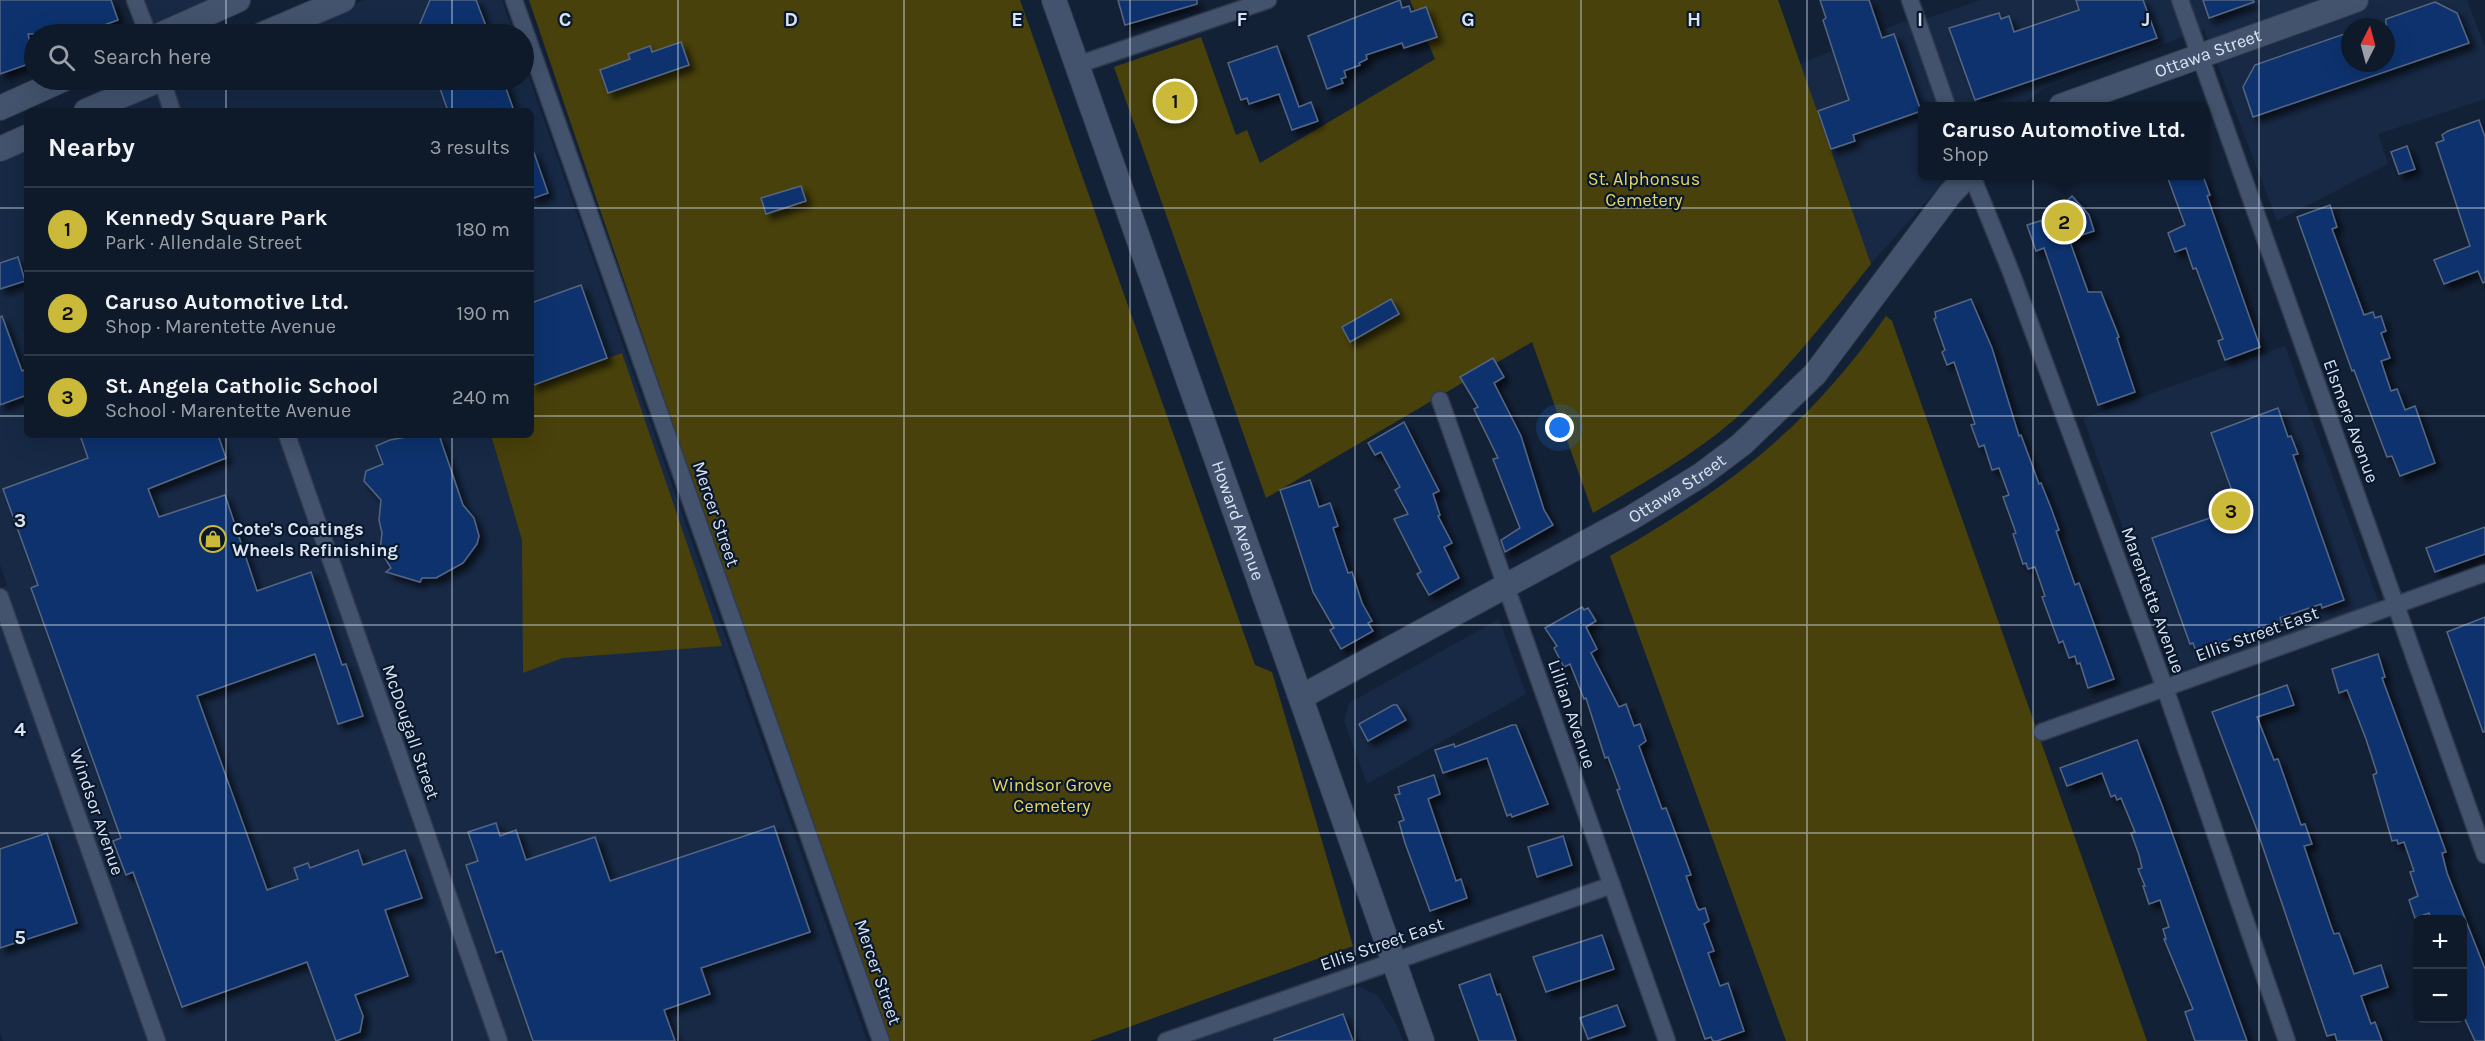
<!DOCTYPE html>
<html lang="en">
<head>
<meta charset="utf-8">
<style>
	:root { --surface:#0e1929; --page:#1c2635; --text:#f1f3f6; --muted:#9ba0a8; --line:#2e3846; --accent:#cbba39 }
	body { margin:0; font-family:Karla,sans-serif; background:var(--page); color:var(--text) }
	.controls { position:absolute; right:18px; bottom:18px; display:grid; overflow:hidden; border-radius:9px; box-shadow:0 6px 24px #0002 }
	.controls button { width:54px; height:54px; display:grid; place-items:center; padding:0; border:0; border-bottom:2px solid var(--line); background:var(--surface); color:var(--text); font:30px sans-serif }
	.compass { position:absolute; left:2341px; top:18px; width:54px; height:54px; border-radius:50%; background:var(--surface); box-shadow:0 6px 24px #0002; rotate:6deg }
	.you { position:absolute; left:1560px; top:428px; width:21px; height:21px; margin:-15px; border:4px solid #fff; border-radius:50%; background:#1a73e8; box-shadow:0 0 0 9px #1a73e833 }
	.badge { display:grid; place-items:center; width:39px; height:39px; border-radius:50%; background:var(--accent); color:#111; font-size:20px; font-weight:700 }
	.pin { position:absolute; translate:-50% -50%; border:3px solid #fff; box-shadow:0 2px 6px #0006 }
	.popup { position:absolute; left:1918px; top:102px; width:291px; height:78px; box-sizing:border-box; display:grid; place-content:center; border-radius:9px; background:var(--surface); filter:drop-shadow(0 2px 4px #0005); font-size:20px; white-space:nowrap; color:var(--muted) }
	.popup b { font-size:22px; color:var(--text) }
	.popup::after { content:''; position:absolute; left:50%; top:100%; margin-left:-12px; border:12px solid transparent; border-top-color:var(--surface) }
	.list { margin:0; padding:0; list-style:none }
	h2 { display:flex; justify-content:space-between; align-items:center; height:78px; margin:0; padding:0 24px; font-size:26px }
	h2 small { font-size:20px; font-weight:400; color:var(--muted) }
	.list li { display:grid; grid-template-columns:39px 1fr auto; gap:18px; align-items:center; box-sizing:border-box; height:84px; padding:0 24px; border-top:2px solid var(--line) }
	.list b { display:block; font-size:22px; white-space:nowrap }
	.list p { margin:0; font-size:20px; white-space:nowrap; color:var(--muted) }
	.list em { font-size:20px; font-style:normal; color:var(--muted) }
	.icon { flex:none; width:33px; height:33px; fill:none; stroke:currentColor; stroke-width:2; stroke-linecap:round; stroke-linejoin:round }
	.map { position:relative; flex:none; width:2485px; height:1041px; overflow:hidden }
	.search { position:absolute; background:var(--surface); box-shadow:0 6px 24px #0002; left:24px; top:24px; width:510px; height:66px; display:flex; align-items:center; gap:15px; box-sizing:border-box; padding:0 21px; border-radius:33px; color:var(--muted); font-size:22px }
	.panel { position:absolute; background:var(--surface); box-shadow:0 6px 24px #0002; left:24px; top:108px; width:510px; height:330px; border-radius:9px }
	.map>svg:first-child { display:block }
	.built { fill:#172945; fill-rule:evenodd }
	.green { fill:#48410b }
	.building { fill:#0c326e; stroke:#566681; stroke-width:1.5; filter:url(#shadow) }
	.lines { fill:none; stroke-linecap:round; stroke-linejoin:round }
	.street-casing { stroke:#313a4d; stroke-width:19 }
	.secondary-casing { stroke:#313a4d; stroke-width:26 }
	.street { stroke:#43536d; stroke-width:16 }
	.secondary { stroke:#43536d; stroke-width:24 }
	.grid { fill:none; stroke:#d9e3f2; stroke-width:1.5; stroke-opacity:0.55 }
	.labels { text-anchor:middle; dominant-baseline:central; stroke-width:4.5; stroke-linejoin:round; paint-order:stroke }
	.street-label { font-size:18px; fill:#d9e3f2; stroke:#0a182d }
	.park-label { font-size:18px; fill:#e8d75e; stroke:#0a182d }
	.poi-label { font-size:18px; font-weight:bold; fill:#d9e3f2; stroke:#0a182d; text-anchor:start }
	.grid-label { font-size:20px; text-anchor:middle; font-weight:bold; fill:#d9e3f2; stroke:#0a182d; stroke-width:4.5; stroke-linejoin:round; paint-order:stroke }
</style>
</head>
<body>
<div class="map">
<svg width="2485" height="1041" viewBox="0 0 2485 1041">
	<defs>
		<filter id="shadow"><feDropShadow dx="5.5" dy="5.5" stdDeviation="3" flood-color="#0009"/></filter>
	</defs>
	<rect width="100%" height="100%" fill="#132137"/>
	<g class="built">
		<polygon points="135,0 238,0 148,34"/>
		<polygon points="365,0 502,0 514,34 290,34"/>
		<path d="M 1980,0 L 2467,0 L 2485,47 L 2485,99 L 2378,134 L 2388,164 L 2277,221 L 2204,29 L 2043,89 L 2020,106 L 1923,106 L 1923,176 L 1949,176 L 1871,264 L 1800,64 L 1902,22 L 1931,17 ZM 2350,27 L 2386,27 L 2386,63 L 2350,63 Z"/>
		<polygon points="524,63 867,1041 3,1041 0,1033 0,588 7,585 0,565 0,159 27,148 27,435 531,435 531,111 112,111 186,80 524,80"/>
		<polygon points="2285,346 2379,603 2175,673 2083,418"/>
		<polygon points="1499,619 1526,694 1367,784 1344,721 1349,703"/>
		<polygon points="1360,987 1377,995 1397,1025 1403,1041 1193,1041 1336,990"/>
	</g>
	<g class="green">
		<polygon points="529,0 1020,0 1255,665 1272,672 1353,946 1090,1041 882,1041"/>
		<path d="M 1410,0 L 1778,0 L 1871,264 C 1828,318 1786,372 1735,419 C 1693,456 1641,484 1593,513 L 1532,342 L 1266,498 L 1114,67 L 1201,37 L 1236,135 L 1247,130 L 1260,163 L 1435,59 Z"/>
		<path d="M 1886,316 L 1892,321 L 2147,1041 L 1786,1041 L 1610,556 C 1728,488 1807,429 1886,316 Z"/>
		<polygon points="622,353 722,646 563,658 523,673 522,540 491,435 531,435 531,386"/>
	</g>
	<g class="building">
		<polygon points="0,0 111,0 118,20 79,34 28,34 34,62 0,74"/>
		<polygon points="430,0 476,0 489,34 422,34 419,26"/>
		<polygon points="1118,0 1197,0 1197,4 1125,25"/>
		<polygon points="1400,0 1402,8 1409,6 1411,12 1426,7 1437,37 1404,48 1402,43 1366,55 1367,59 1359,63 1360,65 1344,71 1346,77 1341,79 1343,83 1327,89 1308,36"/>
		<polygon points="1820,0 1869,0 1882,38 1894,34 1921,111 1853,135 1855,141 1831,149 1818,111 1849,100 1823,20 1826,18"/>
		<polygon points="2076,0 2143,0 2157,38 1975,100 1949,28 1999,13 2001,19 2009,16 2014,32 2079,10"/>
		<polygon points="2203,0 2253,0 2254,2 2209,18"/>
		<polygon points="2435,2 2457,13 2469,43 2253,117 2243,87 2255,65 2350,32 2350,63 2386,63 2386,19"/>
		<polygon points="681,42 689,65 608,93 600,70 630,59 628,54 650,46 652,52"/>
		<polygon points="1277,46 1299,107 1311,102 1318,121 1292,130 1279,94 1249,104 1247,98 1241,100 1228,63"/>
		<polygon points="437,80 503,80 514,111 448,111"/>
		<polygon points="2479,120 2485,137 2485,282 2483,283 2478,271 2444,284 2434,260 2470,246 2436,143 2444,140 2442,135 2448,131"/>
		<polygon points="2407,146 2415,169 2399,174 2391,152"/>
		<polygon points="533,150 548,193 531,199 531,151"/>
		<polygon points="2167,176 2203,176 2210,195 2207,196 2260,347 2225,360 2218,341 2223,339 2196,268 2193,269 2186,248 2175,252 2168,233 2185,225"/>
		<polygon points="801,186 806,201 766,214 761,198"/>
		<polygon points="2072,196 2089,215 2094,231 2069,239 2088,292 2101,292 2119,337 2117,338 2135,392 2098,405 2044,248 2036,251 2027,225 2046,219"/>
		<polygon points="2330,205 2337,227 2332,229 2364,315 2373,312 2375,318 2381,316 2386,331 2381,333 2390,358 2381,361 2391,391 2397,389 2405,410 2415,406 2435,463 2400,476 2392,456 2387,457 2354,370 2352,371 2297,217"/>
		<polygon points="18,257 25,281 0,289 0,263"/>
		<polygon points="581,285 607,358 531,386 531,303"/>
		<polygon points="1391,299 1399,314 1350,342 1342,327"/>
		<polygon points="1971,299 1992,348 2019,436 2021,435 2039,484 2041,483 2051,508 2059,530 2056,531 2075,585 2079,583 2114,679 2088,688 2080,663 2077,664 2075,656 2069,658 2063,641 2059,643 2042,597 2045,596 2035,567 2028,569 2026,563 2023,564 2013,534 2016,533 2003,497 2009,495 1999,468 1992,470 1984,445 1979,447 1971,425 1975,424 1954,362 1947,365 1942,352 1945,350 1934,319 1936,318 1935,312"/>
		<polygon points="2,316 22,371 27,369 27,395 0,405 0,317"/>
		<polygon points="1493,358 1504,377 1494,383 1521,436 1544,510 1553,525 1505,552 1501,540 1520,528 1493,459 1498,458 1474,409 1478,407 1460,377"/>
		<polygon points="2278,408 2288,437 2291,436 2298,454 2293,455 2344,600 2322,608 2321,604 2280,618 2282,622 2196,651 2193,643 2190,644 2152,538 2233,510 2231,504 2236,502 2211,433"/>
		<polygon points="1404,422 1439,491 1433,494 1440,515 1438,516 1452,543 1444,547 1459,578 1429,595 1417,574 1421,572 1394,519 1408,514 1395,490 1400,487 1381,452 1375,455 1368,443"/>
		<polygon points="80,435 218,435 226,458 148,489 159,517 225,495 257,591 311,572 342,665 346,664 363,716 338,724 315,654 197,696 267,890 298,879 294,868 308,863 310,868 358,850 363,865 405,850 422,898 385,910 408,976 355,995 363,1016 360,1032 336,1041 307,962 182,1007 133,872 126,875 113,841 121,838 31,588 38,585 3,489 88,458"/>
		<polygon points="417,435 439,435 463,505 474,518 479,536 477,544 463,563 436,578 422,578 420,582 386,572 391,568 380,550 382,533 379,520 381,500 364,481 366,471 383,464 376,446 390,440"/>
		<polygon points="1310,480 1319,507 1330,503 1338,526 1333,528 1348,573 1352,572 1362,603 1372,621 1368,623 1373,631 1341,649 1330,630 1334,628 1313,592 1280,490"/>
		<polygon points="2485,527 2485,554 2435,572 2426,548"/>
		<polygon points="1582,607 1584,610 1588,608 1596,621 1586,627 1597,649 1591,653 1619,707 1626,704 1634,726 1640,724 1646,741 1639,746 1662,809 1666,808 1684,856 1691,875 1686,876 1697,907 1699,910 1705,908 1709,921 1704,924 1714,951 1708,953 1720,986 1728,983 1744,1031 1717,1041 1713,1041 1711,1037 1705,1039 1617,790 1620,789 1608,757 1605,758 1586,698 1584,699 1570,664 1564,667 1554,648 1557,646 1545,628"/>
		<polygon points="2485,617 2485,732 2483,732 2447,632"/>
		<polygon points="2378,654 2385,677 2382,678 2446,852 2442,853 2447,873 2485,969 2485,1041 2475,1041 2463,1015 2463,920 2431,920 2429,913 2415,918 2409,900 2418,896 2410,872 2414,871 2404,842 2398,844 2397,840 2392,841 2373,775 2377,773 2366,739 2347,690 2339,693 2332,669"/>
		<polygon points="2287,685 2294,705 2257,717 2274,760 2278,759 2301,825 2305,824 2312,844 2304,846 2331,926 2334,934 2339,933 2354,974 2381,965 2388,987 2361,996 2371,1024 2375,1022 2382,1041 2337,1041 2335,1034 2327,1036 2257,830 2212,712"/>
		<polygon points="1393,705 1397,705 1406,720 1368,741 1359,724"/>
		<polygon points="1512,725 1516,725 1548,804 1512,817 1511,814 1507,816 1487,758 1443,773 1435,750 1454,744 1455,747"/>
		<polygon points="2137,740 2163,808 2247,1041 2195,1041 2185,1012 2193,1009 2164,939 2166,939 2163,929 2169,927 2160,900 2149,904 2143,886 2145,886 2138,869 2142,868 2139,855 2131,833 2135,832 2121,798 2117,800 2115,795 2111,797 2102,773 2067,786 2060,768"/>
		<polygon points="1434,775 1440,794 1428,799 1456,881 1461,879 1467,898 1430,911 1405,843 1399,822 1404,820 1395,795 1400,794 1398,787"/>
		<polygon points="496,823 500,836 516,830 526,860 595,837 610,881 774,826 810,932 701,968 710,994 664,1010 675,1041 533,1041 502,951 496,953 466,865 478,861 468,832"/>
		<polygon points="47,833 77,923 0,948 0,849"/>
		<polygon points="1563,836 1572,865 1537,877 1528,847"/>
		<polygon points="1602,935 1614,969 1546,992 1533,957"/>
		<polygon points="1490,974 1497,995 1500,994 1516,1041 1479,1041 1459,985"/>
		<polygon points="1617,1005 1625,1026 1588,1039 1580,1018"/>
		<polygon points="1343,1014 1353,1041 1274,1041 1274,1039"/>
	</g>
	<g class="lines">
		<defs>
			<g id="street">
				<polyline points="135,0 148,34"/>
				<polyline points="514,0 881,1041"/>
				<polyline points="1910,0 1947,106"/>
				<polyline points="2180,0 2485,855"/>
				<polyline points="1077,65 1268,0"/>
				<polyline points="162,80 172,111"/>
				<polyline points="1972,176 2011,272 2165,688 2287,1041"/>
				<polyline points="1440,400 1667,1041"/>
				<polyline points="287,435 499,1041"/>
				<polyline points="0,597 157,1041"/>
				<polyline points="2042,732 2485,573"/>
				<polyline points="1166,1041 1612,885"/>
			</g>
			<g id="secondary">
				<path id="s1" d="M 1054,0 L 1422,1041"/>
				<polyline points="162,34 238,0"/>
				<polyline points="263,34 343,0"/>
				<path id="s2" d="M 2061,106 L 2356,0"/>
				<polyline points="0,108 62,80"/>
				<polyline points="86,111 159,80"/>
				<polyline points="0,149 27,137"/>
				<path id="s3" d="M 1301,697 L 1631,518 L 1701,475 L 1742,444 L 1815,374 L 1950,194 L 1967,176"/>
			</g>
		</defs>
		<use href="#street" class="street-casing"/>
		<use href="#secondary" class="secondary-casing"/>
		<use href="#street" class="street"/>
		<use href="#secondary" class="secondary"/>
	</g>
	<path class="grid" d="M 226,0 L 226,34M 452,0 L 452,34M 678,0 L 678,1041M 904,0 L 904,1041M 1130,0 L 1130,1041M 1355,0 L 1355,1041M 1581,0 L 1581,1041M 1807,0 L 1807,1041M 2033,0 L 2033,1041M 2259,0 L 2259,1041M 226,80 L 226,111M 452,80 L 452,111M 0,208 L 27,208M 531,208 L 2485,208M 0,416 L 27,416M 531,416 L 2485,416M 226,435 L 226,1041M 452,435 L 452,1041M 0,625 L 2485,625M 0,833 L 2485,833"/>
	<defs>
		<symbol id="shop-ring" viewBox="-11 -11 22 22"><circle r="9.5" fill="#0a182d" stroke="#cbba39" stroke-width="1.5"/><path d="M-5-2.5h2.3a2.7 3.5 0 0 1 5.4 0H5L5.5 6h-11ZM-1.5-2.5h3a1.5 2.3 0 0 0-3 0Z" fill="#cbba39"/></symbol>
	</defs>
	<g fill-rule="evenodd">
		<use href="#shop-ring" x="198" y="524" width="30" height="30"/>
	</g>
	<g class="labels">
		<g class="street-label">
			<text stroke="none"><textPath href="#s2" startOffset="156">Ottawa Street</textPath></text>
			<text transform="translate(2351 421) rotate(70)">Elsmere Avenue</text>
			<text stroke="none"><textPath href="#s3" startOffset="430">Ottawa Street</textPath></text>
			<text transform="translate(716 514) rotate(71)">Mercer Street</text>
			<text stroke="none"><textPath href="#s1" startOffset="552">Howard Avenue</textPath></text>
			<text transform="translate(2153 600) rotate(70)">Marentette Avenue</text>
			<text transform="translate(2257 634) rotate(-20)">Ellis Street East</text>
			<text transform="translate(1572 714) rotate(71)">Lillian Avenue</text>
			<text transform="translate(411 732) rotate(71)">McDougall Street</text>
			<text transform="translate(97 812) rotate(71)">Windsor Avenue</text>
			<text transform="translate(1382 944) rotate(-19)">Ellis Street East</text>
			<text transform="translate(878 972) rotate(71)">Mercer Street</text>
		</g>
		<g class="park-label">
			<text x="1644" y="179">St. Alphonsus<tspan x="1644" dy="21">Cemetery</tspan></text>
			<text x="1052" y="785">Windsor Grove<tspan x="1052" dy="21">Cemetery</tspan></text>
		</g>
		<g class="poi-label">
			<text x="232" y="529">Cote's Coatings<tspan x="232" dy="21">Wheels Refinishing</tspan></text>
		</g>
	</g>
	<g class="grid-label">
		<text x="565" y="26">C</text>
		<text x="791" y="26">D</text>
		<text x="1017" y="26">E</text>
		<text x="1242" y="26">F</text>
		<text x="1468" y="26">G</text>
		<text x="1694" y="26">H</text>
		<text x="1920" y="26">I</text>
		<text x="2146" y="26">J</text>
		<text x="20" y="527">3</text>
		<text x="20" y="736">4</text>
		<text x="20" y="944">5</text>
	</g>
</svg>
<div class="controls">
<button>+</button>
<button>−</button>
</div>
<svg class="compass" viewBox="-18 -18 36 36"><path d="M0-13l5 13h-10z" fill="#e53935"/><path d="M0 13l5-13h-10z" fill="#9ba0a8"/></svg>
<div class="you"></div>
<div class="pin badge" style="left:1175px;top:101px">1</div>
<div class="pin badge" style="left:2064px;top:222px">2</div>
<div class="popup"><b>Caruso Automotive Ltd.</b>Shop</div>
<div class="pin badge" style="left:2231px;top:511px">3</div>
<div class="search"><svg class="icon" aria-label="search" viewBox="0 0 24 24"><circle cx="10" cy="10" r="6"/><path d="M15 15l6 6"/></svg>Search here</div>
<section class="panel">
<h2>Nearby<small>3 results</small></h2>
<ul class="list">
<li><span class="badge">1</span><div><b>Kennedy Square Park</b><p>Park · Allendale Street</p></div><em>180 m</em></li>
<li><span class="badge">2</span><div><b>Caruso Automotive Ltd.</b><p>Shop · Marentette Avenue</p></div><em>190 m</em></li>
<li><span class="badge">3</span><div><b>St. Angela Catholic School</b><p>School · Marentette Avenue</p></div><em>240 m</em></li>
</ul>
</section>
</div>
</body>
</html>
